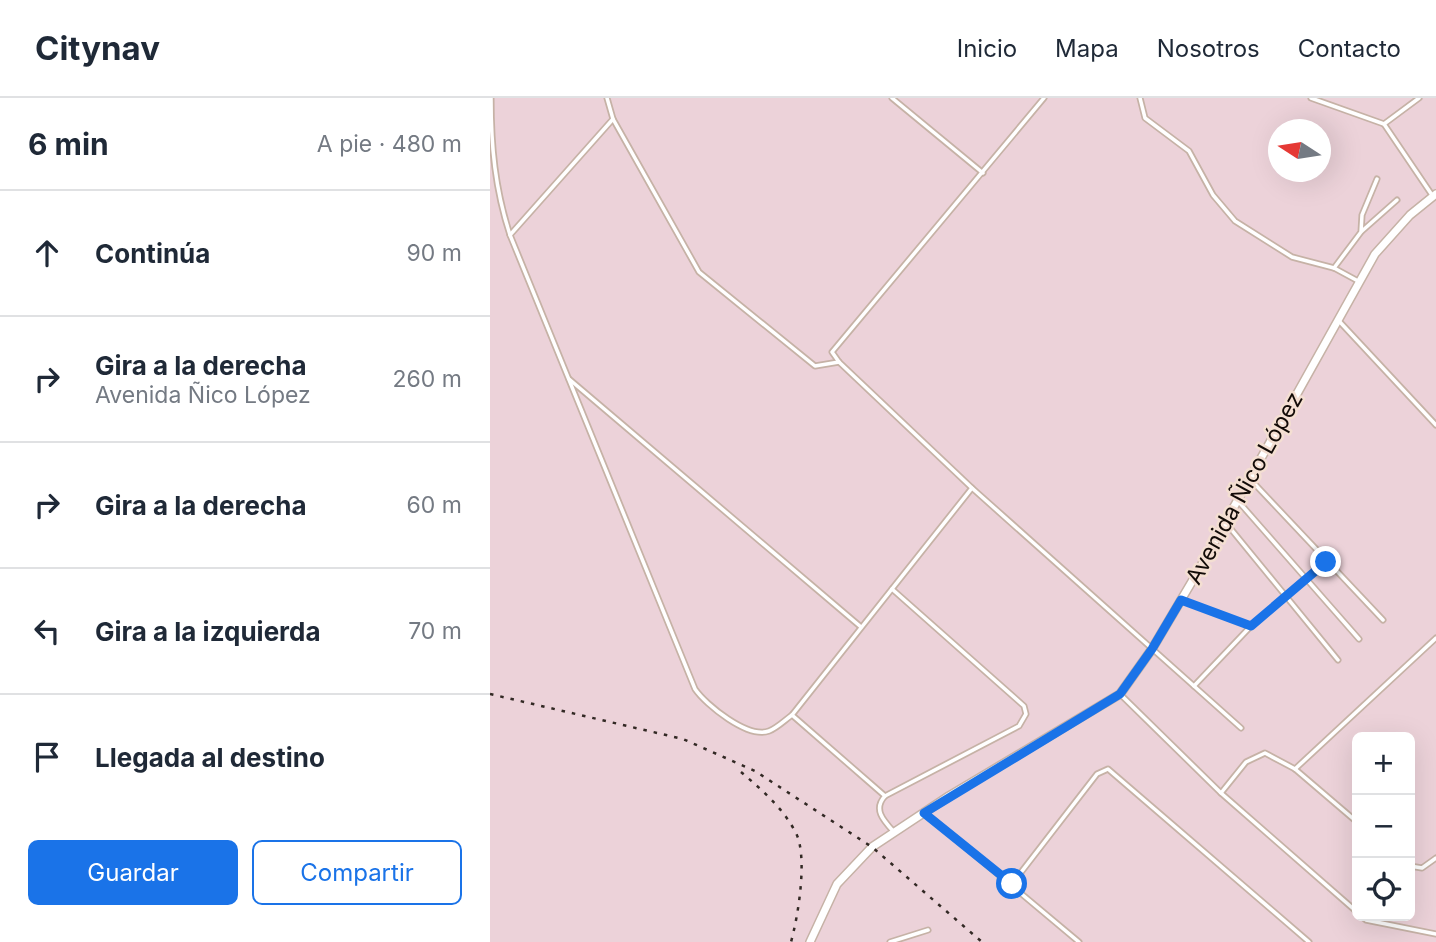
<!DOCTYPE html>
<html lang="es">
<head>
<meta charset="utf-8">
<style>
	:root { --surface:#fff; --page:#f2f2f3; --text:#1f2937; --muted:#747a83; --line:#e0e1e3; --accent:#1a73e8 }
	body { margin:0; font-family:Inter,sans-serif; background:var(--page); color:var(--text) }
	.controls { position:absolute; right:21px; bottom:21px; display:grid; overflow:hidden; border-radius:10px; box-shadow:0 7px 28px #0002 }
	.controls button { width:63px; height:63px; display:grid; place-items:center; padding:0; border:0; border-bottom:2px solid var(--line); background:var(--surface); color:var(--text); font:35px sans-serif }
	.compass { position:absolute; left:778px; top:21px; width:63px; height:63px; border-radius:50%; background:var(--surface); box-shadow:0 7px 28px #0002; rotate:282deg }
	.stop { position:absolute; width:21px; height:21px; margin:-16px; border:5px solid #1a73e8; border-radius:50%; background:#fff }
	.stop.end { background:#1a73e8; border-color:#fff; box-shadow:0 2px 7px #0008 }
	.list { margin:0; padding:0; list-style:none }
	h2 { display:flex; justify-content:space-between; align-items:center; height:91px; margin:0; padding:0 28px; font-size:30px }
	h2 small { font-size:23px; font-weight:400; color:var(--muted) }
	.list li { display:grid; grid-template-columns:46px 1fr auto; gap:21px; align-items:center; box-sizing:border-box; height:126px; padding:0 28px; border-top:2px solid var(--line) }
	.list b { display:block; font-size:26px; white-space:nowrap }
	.list p { margin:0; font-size:23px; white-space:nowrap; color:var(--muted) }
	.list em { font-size:23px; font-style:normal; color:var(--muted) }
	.actions { display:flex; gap:14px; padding:21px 28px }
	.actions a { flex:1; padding:16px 0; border:2px solid var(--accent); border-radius:10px; text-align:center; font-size:24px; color:var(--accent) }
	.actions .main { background:var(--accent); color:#fff }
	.icon { flex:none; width:38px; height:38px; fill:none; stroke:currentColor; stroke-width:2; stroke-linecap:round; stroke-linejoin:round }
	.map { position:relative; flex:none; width:946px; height:844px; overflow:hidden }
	header { display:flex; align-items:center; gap:42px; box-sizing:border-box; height:98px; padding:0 35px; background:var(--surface); border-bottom:2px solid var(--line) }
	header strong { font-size:33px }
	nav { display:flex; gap:38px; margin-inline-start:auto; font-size:24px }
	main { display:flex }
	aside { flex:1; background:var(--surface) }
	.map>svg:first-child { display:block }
	.industrial { fill:#ecd2d9; fill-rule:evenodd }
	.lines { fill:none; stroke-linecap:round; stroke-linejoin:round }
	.service-casing { stroke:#c6b2a6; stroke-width:7 }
	.minor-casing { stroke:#c6b2a6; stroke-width:10 }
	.service { stroke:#fff; stroke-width:3.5 }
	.minor { stroke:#fff; stroke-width:7 }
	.rail { stroke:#322924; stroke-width:2.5; stroke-dasharray:3.5 7; stroke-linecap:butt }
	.route { stroke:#1a73e8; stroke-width:9 }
	.labels { text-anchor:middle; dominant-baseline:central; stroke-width:5; stroke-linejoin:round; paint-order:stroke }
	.street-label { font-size:23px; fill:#120b07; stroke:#f4dfd2 }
</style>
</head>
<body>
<header>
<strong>Citynav</strong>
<nav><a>Inicio</a><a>Mapa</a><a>Nosotros</a><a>Contacto</a></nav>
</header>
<main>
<aside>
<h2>6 min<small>A pie · 480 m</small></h2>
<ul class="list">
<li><svg class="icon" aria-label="ahead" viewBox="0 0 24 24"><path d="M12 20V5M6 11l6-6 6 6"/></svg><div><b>Continúa</b></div><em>90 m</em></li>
<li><svg class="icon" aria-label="right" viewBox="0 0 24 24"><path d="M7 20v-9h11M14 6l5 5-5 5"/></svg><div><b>Gira a la derecha</b><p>Avenida Ñico López</p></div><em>260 m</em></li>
<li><svg class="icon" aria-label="right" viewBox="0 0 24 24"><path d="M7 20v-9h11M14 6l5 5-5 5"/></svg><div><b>Gira a la derecha</b></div><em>60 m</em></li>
<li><svg class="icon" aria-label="left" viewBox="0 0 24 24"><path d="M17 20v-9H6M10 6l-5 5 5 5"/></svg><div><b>Gira a la izquierda</b></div><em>70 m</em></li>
<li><svg class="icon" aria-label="arrive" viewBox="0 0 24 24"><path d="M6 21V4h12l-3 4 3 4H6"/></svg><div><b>Llegada al destino</b></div></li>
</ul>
<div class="actions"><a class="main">Guardar</a><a>Compartir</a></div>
</aside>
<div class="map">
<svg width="946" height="844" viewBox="0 0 946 844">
	<rect width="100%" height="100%" fill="#f4dfd2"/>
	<path class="industrial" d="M 0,0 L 946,0 L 946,844 L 0,844 ZM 788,32 L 830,32 L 830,74 L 788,74 ZM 867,639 L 920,639 L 920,818 L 867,818 Z"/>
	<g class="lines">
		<defs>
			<g id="service">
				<path d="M 1,0 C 1,48 5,91 20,137"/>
				<polyline points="117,0 123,21 209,174 325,268 349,264"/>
				<polyline points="402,0 493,75"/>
				<polyline points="554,0 342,254 349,264 482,390 751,630"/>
				<polyline points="650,0 655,20 699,53 723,97 745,123 802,159 844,170 868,183"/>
				<polyline points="821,0 894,26 929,0"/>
				<path d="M 123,21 L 20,137 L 205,591 C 216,607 258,641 279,633 C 287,630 295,622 302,617 L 482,390"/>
				<polyline points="894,26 942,97"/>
				<polyline points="872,133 907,102"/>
				<polyline points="844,170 871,134 872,117 887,81"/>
				<polyline points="849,223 946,327"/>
				<polyline points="79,281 371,529"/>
				<polyline points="760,381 893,522"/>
				<polyline points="748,403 869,541"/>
				<polyline points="736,425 848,562"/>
				<path d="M 402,491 L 534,608 L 536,616 L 529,628 L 395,698 C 383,711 393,722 403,733"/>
				<polyline points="691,502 761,528"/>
				<polyline points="704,588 761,528 836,464"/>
				<polyline points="630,596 731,695 867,814"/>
				<polyline points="302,617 395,698"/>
				<polyline points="805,671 946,540"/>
				<polyline points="731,695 756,664 775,655 805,671 867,724"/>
				<polyline points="435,715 589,844"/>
				<polyline points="920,768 932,770 946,760"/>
				<polyline points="522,786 607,676 618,671 819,844"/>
				<polyline points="871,818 876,822 946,836"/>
				<polyline points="400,844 438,832"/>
			</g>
			<polyline id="minor" points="320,844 347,786 382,749 459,698 630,596 662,551 707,475 885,156 920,117 946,96"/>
		</defs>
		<use href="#service" class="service-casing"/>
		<use href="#minor" class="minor-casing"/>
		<use href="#service" class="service"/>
		<use href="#minor" class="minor"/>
		<g class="rail">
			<polyline points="0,596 193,641 265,673 382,749 492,844"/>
			<path d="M 251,674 C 272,692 293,710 306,735 C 318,759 308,819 301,844"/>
		</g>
	</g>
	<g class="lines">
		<polyline class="route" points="522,786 434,715 630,596 662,551 691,502 761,528 836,464"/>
	</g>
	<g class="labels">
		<g class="street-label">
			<text transform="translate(754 390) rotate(-61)">Avenida Ñico López</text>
		</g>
	</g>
</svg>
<div class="controls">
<button>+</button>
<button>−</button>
<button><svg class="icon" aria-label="locate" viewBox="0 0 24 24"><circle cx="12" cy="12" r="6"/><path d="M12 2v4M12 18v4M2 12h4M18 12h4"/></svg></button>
</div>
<svg class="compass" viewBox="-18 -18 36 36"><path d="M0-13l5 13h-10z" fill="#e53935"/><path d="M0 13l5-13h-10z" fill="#747a83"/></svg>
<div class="stop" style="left:522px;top:786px"></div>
<div class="stop end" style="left:836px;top:464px"></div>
</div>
</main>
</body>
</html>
